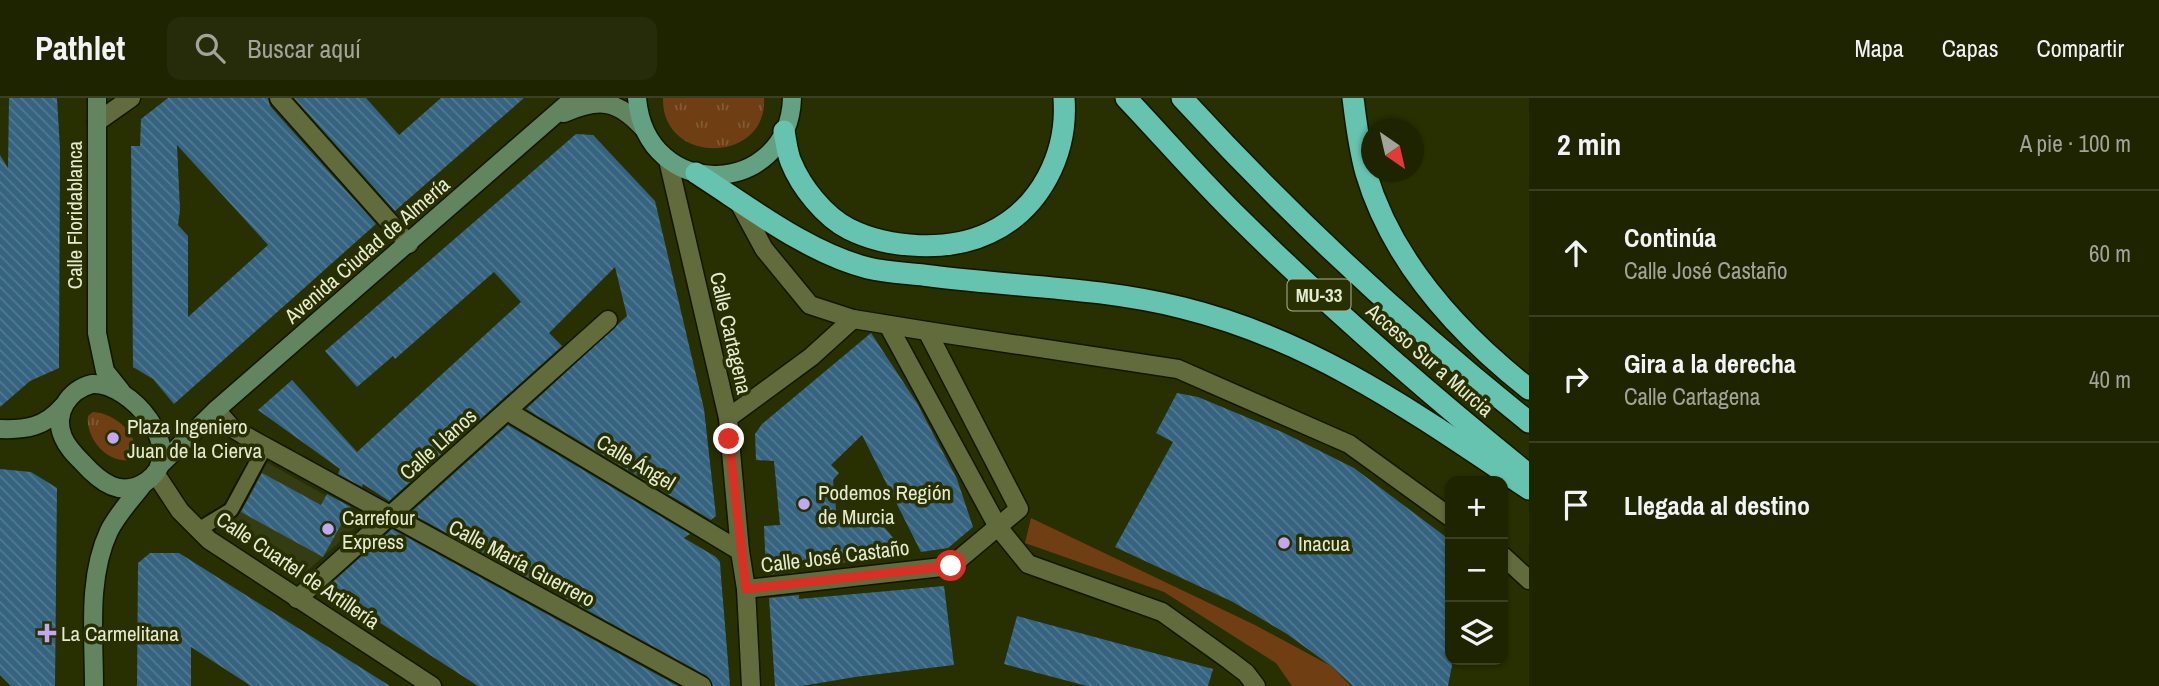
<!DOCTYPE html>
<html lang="es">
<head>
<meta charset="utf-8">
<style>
	:root { --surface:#1e2300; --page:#262b0a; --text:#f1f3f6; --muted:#a1a499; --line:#3c4022 }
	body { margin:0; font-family:"Archivo Narrow",sans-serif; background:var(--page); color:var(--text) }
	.controls { position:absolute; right:21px; bottom:21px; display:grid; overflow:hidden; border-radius:14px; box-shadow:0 2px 5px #0004 }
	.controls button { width:63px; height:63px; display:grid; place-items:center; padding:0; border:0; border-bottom:2px solid var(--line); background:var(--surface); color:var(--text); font:35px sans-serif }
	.compass { position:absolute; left:1361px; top:21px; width:63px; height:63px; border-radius:50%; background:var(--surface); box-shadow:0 2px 5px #0004; rotate:146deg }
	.stop { position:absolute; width:21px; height:21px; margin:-16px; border:5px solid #d93025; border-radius:50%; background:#fff }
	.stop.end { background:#d93025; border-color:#fff; box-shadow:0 2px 7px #0008 }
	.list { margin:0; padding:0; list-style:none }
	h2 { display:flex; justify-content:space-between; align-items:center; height:91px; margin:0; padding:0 28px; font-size:30px }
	h2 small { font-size:23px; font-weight:400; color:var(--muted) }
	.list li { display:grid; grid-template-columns:46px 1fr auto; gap:21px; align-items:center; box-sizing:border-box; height:126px; padding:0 28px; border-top:2px solid var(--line) }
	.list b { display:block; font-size:26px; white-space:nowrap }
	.list p { margin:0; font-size:23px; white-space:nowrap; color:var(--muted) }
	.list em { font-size:23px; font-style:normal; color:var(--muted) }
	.icon { flex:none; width:38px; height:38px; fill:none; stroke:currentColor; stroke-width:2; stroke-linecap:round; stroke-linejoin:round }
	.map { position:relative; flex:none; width:1529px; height:588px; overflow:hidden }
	header { display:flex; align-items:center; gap:42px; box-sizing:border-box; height:98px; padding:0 35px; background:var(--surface); border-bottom:2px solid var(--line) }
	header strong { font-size:33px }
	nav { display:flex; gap:38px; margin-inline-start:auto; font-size:24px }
	.search { width:490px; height:63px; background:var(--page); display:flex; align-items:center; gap:18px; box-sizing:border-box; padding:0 24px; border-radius:14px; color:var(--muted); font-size:26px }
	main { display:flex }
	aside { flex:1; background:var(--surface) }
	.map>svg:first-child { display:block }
	.built { fill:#343c11 }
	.grass { fill:url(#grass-tufts) }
	.park { fill:#6f3f13 }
	.building { fill:url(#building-back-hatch); fill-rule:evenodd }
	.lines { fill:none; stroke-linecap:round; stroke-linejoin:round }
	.lane-casing { stroke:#121601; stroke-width:18 }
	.street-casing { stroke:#121601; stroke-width:21 }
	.secondary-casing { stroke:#121601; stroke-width:21 }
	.primary-casing { stroke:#121601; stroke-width:21 }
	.highway-casing { stroke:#121601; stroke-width:24 }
	.lane { stroke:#616b3c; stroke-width:14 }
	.street { stroke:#616b3c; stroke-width:18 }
	.secondary { stroke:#62855f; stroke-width:18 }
	.primary { stroke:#64a082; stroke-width:18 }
	.highway { stroke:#66c3b0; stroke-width:21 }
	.route { stroke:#d93025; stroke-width:9 }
	.poi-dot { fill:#c0a8f3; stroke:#282f00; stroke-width:2.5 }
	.labels { text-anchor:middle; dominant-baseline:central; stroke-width:7; stroke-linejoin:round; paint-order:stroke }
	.shield { fill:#282f00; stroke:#acb393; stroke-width:2 }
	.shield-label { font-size:19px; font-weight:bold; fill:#e5ebd2 }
	.street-label { font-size:21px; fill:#e5ebd2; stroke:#282f00 }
	.poi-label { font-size:21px; fill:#e5ebd2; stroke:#282f00; text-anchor:start }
</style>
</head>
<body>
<header>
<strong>Pathlet</strong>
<div class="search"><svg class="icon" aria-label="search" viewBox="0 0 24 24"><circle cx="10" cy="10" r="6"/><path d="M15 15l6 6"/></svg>Buscar aquí</div>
<nav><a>Mapa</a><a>Capas</a><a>Compartir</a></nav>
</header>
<main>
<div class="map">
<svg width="1529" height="588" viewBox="0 0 1529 588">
	<defs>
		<pattern id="grass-tufts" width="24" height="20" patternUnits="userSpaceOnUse" patternTransform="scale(1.75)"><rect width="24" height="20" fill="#6f3f13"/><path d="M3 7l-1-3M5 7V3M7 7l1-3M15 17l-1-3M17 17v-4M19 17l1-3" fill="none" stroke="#835b34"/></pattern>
		<pattern id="building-back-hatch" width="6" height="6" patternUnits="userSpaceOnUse" patternTransform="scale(1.75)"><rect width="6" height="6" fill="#356380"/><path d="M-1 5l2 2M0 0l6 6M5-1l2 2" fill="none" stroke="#527a91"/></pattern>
	</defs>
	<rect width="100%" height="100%" fill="#282f00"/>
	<polygon class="built" points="259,360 366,420 305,475 228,428 234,388 245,365"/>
	<g class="grass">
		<path d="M 663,0 L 764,0 C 768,66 661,68 663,0 Z"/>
		<path d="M 93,314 C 115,315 142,338 134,361 C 110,369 85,341 88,318 Z"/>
	</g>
	<polygon class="park" points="1031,420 1255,527 1331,568 1351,588 1292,588 1276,565 1164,494 1025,445"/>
	<g class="building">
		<polygon points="9,0 57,0 60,51 59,270 30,283 0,309 0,57 8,70"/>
		<path d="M 168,0 L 268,0 L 270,8 L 376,126 L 174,306 L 153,281 L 133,269 L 131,48 L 140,48 L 141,21 ZM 177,47 L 268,147 L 188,219 L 188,138 L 178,127 L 180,112 Z"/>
		<polygon points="294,0 366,0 399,37 441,0 524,0 395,113"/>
		<polygon points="576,36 593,37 655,103 704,311 716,418 711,422 526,311 627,218 615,169 549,235 562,248 389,403 363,386 362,389 338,376 340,371 258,312 292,282 357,354 521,204 494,174 395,261 393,258 357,289 325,253"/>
		<polygon points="871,235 917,305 957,381 973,429 948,450 921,454 862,337 831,367 839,375 833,382 837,421 874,417 907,456 796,471 796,474 766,477 764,428 780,427 774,363 756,362 755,336 762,326"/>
		<polygon points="1177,295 1198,299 1282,334 1354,370 1450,442 1450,562 1453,562 1448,588 1353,588 1331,568 1287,536 1233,504 1115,449 1173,344 1156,335"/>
		<polygon points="508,327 690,436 684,440 716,459 720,464 721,479 730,588 713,588 707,578 410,415"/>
		<polygon points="0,371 31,374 57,390 55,588 11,588 0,577"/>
		<polygon points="262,375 321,407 327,396 351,409 323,459 241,414"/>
		<polygon points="392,431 678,588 478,588 326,490"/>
		<polygon points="150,455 179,455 390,588 251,588 191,549 191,588 137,588 138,465"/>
		<polygon points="944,488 954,567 855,579 802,588 775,588 769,500 799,497 799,501"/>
		<polygon points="1017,518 1213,571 1208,588 1087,588 1004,566"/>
	</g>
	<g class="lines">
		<defs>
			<polyline id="lane" points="198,432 231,412 265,349"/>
			<g id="street">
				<polyline points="279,0 409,146"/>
				<polyline points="97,24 131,0"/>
				<polyline points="668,62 728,320 740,453 746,491 751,588"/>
				<polyline points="737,101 764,151 810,207 853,221 927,233 1178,271 1349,346 1450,419"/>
				<polyline points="888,227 998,429 1028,466 1162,514 1229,562 1246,575 1256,588"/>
				<polyline points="216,312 231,329 244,337 702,588"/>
				<polyline points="509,314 740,453"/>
				<polyline points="728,320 811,259 853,221"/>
				<polyline points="155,375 180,413 209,442 432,588"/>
				<polyline points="1503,458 1529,482"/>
				<polyline points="746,491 951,468 1019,411 927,233"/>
				<polyline points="297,501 608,222"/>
			</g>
			<g id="secondary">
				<polyline points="97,0 97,235 105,273 121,293"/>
				<path d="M 564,15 C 598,0 617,1 643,30"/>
				<path d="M 92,286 C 129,283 190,353 147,383 C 121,401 100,384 82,364 C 75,357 67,349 63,339 C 53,315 69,292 92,286 Z"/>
				<path d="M 0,331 C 26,332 45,329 63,308"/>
				<polyline points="159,368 216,312 574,0"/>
				<path d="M 94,588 C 94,537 87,480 109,433 C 118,415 132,401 144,385"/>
			</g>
			<path id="primary" d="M 637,0 C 646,106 789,99 792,0"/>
			<g id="highway">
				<path d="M 1126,0 C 1164,40 1200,82 1240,121 C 1331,211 1428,295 1528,376"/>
				<path d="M 1182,0 C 1289,117 1405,225 1529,324"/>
				<path d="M 1353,0 C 1356,25 1359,50 1366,75 C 1392,163 1458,235 1529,291"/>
				<path d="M 784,33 C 786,43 787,55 791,64 C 801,89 825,119 849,131 C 889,151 949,154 989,135 C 1041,111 1068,55 1064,0"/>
				<path d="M 696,75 C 748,108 808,155 868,170 C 888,175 910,175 931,178 C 1016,189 1099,189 1183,210 C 1316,243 1418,317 1529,391"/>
			</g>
		</defs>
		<use href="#lane" class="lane-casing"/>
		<use href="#street" class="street-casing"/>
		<use href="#secondary" class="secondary-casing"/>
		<use href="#primary" class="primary-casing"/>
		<use href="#highway" class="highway-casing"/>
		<use href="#lane" class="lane"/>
		<use href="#street" class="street"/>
		<use href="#secondary" class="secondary"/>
		<use href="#primary" class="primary"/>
		<use href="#highway" class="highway"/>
	</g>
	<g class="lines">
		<polyline class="route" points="729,341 746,491 951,468"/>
	</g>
	<g class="poi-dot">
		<circle cx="113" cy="340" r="7"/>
		<circle cx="804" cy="406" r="7"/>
		<circle cx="328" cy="431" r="7"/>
		<circle cx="1284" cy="445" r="7"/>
		<path d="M43.5 524.5h7v7h7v7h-7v7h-7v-7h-7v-7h7z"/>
	</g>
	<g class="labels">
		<rect class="shield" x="1287.5" y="181.5" width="63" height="31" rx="5"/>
		<g class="shield-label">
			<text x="1319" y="197">MU-33</text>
		</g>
		<g class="street-label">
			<text transform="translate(74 117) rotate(-90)">Calle Floridablanca</text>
			<text transform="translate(367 152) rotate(-41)">Avenida Ciudad de Almería</text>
			<text transform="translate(731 235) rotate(77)">Calle Cartagena</text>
			<text transform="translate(1430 262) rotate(41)">Acceso Sur a Murcia</text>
			<text transform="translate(438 346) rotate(-42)">Calle Llanos</text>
			<text transform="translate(636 364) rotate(31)">Calle Ángel</text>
			<text transform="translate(835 458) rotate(-7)">Calle José Castaño</text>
			<text transform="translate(522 465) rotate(28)">Calle María Guerrero</text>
			<text transform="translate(298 472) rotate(34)">Calle Cuartel de Artillería</text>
		</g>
		<g class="poi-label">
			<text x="127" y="328">Plaza Ingeniero<tspan x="127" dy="24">Juan de la Cierva</tspan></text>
			<text x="818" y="394">Podemos Región<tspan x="818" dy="24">de Murcia</tspan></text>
			<text x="342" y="419">Carrefour<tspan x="342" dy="24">Express</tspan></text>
			<text x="1298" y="445">Inacua</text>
			<text x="61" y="535">La Carmelitana</text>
		</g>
	</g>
</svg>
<div class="controls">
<button>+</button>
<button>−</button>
<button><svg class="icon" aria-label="layers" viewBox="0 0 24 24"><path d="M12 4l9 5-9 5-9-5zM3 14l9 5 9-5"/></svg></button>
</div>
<svg class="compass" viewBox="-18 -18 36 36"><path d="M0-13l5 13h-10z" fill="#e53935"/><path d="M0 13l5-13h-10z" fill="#a1a499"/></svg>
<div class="stop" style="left:951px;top:468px"></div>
<div class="stop end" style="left:729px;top:341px"></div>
</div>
<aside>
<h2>2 min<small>A pie · 100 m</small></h2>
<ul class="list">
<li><svg class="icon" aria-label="ahead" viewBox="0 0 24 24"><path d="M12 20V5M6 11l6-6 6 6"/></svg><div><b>Continúa</b><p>Calle José Castaño</p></div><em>60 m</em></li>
<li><svg class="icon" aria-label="right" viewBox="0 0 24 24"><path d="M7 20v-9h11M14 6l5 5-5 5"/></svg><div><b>Gira a la derecha</b><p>Calle Cartagena</p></div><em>40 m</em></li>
<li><svg class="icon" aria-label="arrive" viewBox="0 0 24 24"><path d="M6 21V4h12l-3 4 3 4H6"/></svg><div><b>Llegada al destino</b></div></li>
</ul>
</aside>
</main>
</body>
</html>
